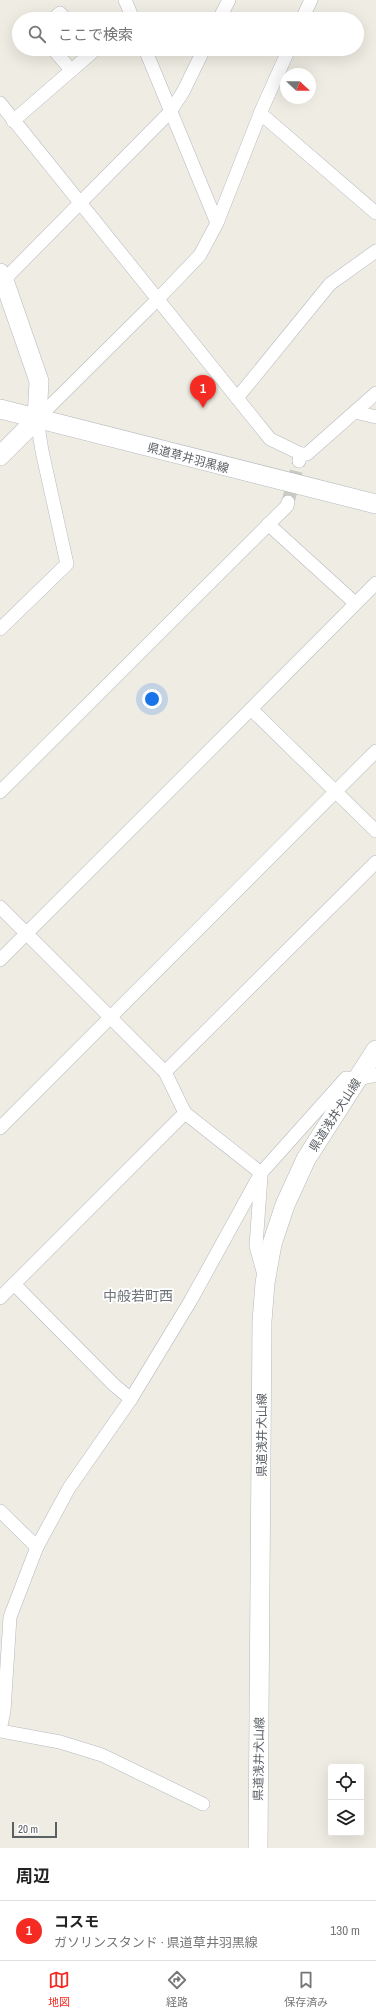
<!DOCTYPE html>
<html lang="ja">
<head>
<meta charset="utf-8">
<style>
	:root { --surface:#fff; --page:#f2f2f2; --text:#222; --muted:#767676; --line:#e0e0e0; --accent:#f52a22 }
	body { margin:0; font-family:"Archivo Narrow","Noto Sans JP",sans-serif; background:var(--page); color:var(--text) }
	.controls { position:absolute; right:12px; bottom:12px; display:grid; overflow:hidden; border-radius:4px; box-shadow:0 4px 16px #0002 }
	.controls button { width:36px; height:36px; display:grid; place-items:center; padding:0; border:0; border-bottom:1px solid var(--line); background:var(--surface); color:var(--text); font:20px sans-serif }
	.compass { position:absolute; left:280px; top:68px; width:36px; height:36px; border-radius:50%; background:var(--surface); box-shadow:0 4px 16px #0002; rotate:112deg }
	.scale { position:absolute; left:12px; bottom:10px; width:45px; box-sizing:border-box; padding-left:4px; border:2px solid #5b6065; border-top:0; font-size:11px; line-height:14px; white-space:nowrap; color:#5b6065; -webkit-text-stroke:3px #fff; paint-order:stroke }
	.you { position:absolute; left:152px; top:699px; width:14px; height:14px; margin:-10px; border:3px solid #fff; border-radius:50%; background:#1a73e8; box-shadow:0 0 0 6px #1a73e833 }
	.badge { display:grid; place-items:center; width:26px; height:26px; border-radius:50%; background:var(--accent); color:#fff; font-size:13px; font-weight:700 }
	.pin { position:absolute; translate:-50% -33px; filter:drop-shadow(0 1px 2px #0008) }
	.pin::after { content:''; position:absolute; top:21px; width:14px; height:12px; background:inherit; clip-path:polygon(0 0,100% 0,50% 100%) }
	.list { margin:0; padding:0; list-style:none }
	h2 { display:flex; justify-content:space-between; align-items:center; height:52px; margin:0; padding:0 16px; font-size:17px }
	h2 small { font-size:13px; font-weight:400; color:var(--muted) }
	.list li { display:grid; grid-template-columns:26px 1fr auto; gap:12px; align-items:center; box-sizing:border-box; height:60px; padding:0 16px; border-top:1px solid var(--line) }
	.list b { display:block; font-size:15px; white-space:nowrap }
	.list p { margin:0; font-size:13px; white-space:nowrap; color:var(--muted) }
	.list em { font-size:13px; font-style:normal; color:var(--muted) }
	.icon { flex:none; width:22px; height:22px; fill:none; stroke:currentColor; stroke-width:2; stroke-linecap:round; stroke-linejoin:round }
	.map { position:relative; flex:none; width:376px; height:1848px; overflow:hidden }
	.search { position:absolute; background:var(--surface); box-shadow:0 4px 16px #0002; left:12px; right:12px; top:12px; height:44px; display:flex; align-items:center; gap:10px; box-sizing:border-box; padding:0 14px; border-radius:22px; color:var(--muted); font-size:15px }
	.sheet { height:112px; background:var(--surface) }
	nav { display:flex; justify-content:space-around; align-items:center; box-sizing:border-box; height:56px; border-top:1px solid var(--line); background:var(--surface); font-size:11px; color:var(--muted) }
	nav a { display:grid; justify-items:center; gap:2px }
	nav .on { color:var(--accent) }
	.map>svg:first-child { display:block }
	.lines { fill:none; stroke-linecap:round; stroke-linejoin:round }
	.street-tunnel { stroke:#cac9c4; stroke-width:13; stroke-dasharray:13 6; stroke-linecap:butt }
	.street-casing { stroke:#b6b9be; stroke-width:14 }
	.secondary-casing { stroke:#b4b9be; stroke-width:20 }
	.street { stroke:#fff; stroke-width:13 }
	.secondary { stroke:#fff; stroke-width:19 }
	.labels { text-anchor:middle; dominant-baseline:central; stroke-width:3.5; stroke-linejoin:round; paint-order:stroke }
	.street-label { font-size:12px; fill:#5b6065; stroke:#fff }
	.quarter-label { font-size:14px; fill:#6c7277; stroke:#fff }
</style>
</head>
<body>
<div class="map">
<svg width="376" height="1848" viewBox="0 0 376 1848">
	<rect width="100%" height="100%" fill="#efece3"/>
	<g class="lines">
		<polyline class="street-tunnel" points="288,502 299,461"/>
		<defs>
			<g id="street">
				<polyline points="125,0 133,19"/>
				<polyline points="53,19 60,13 66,19"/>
				<polyline points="219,19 229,0"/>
				<polyline points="302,19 311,0"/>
				<polyline points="53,49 71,70"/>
				<polyline points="145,49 217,223"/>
				<polyline points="0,103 270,439 301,454 299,461"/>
				<polyline points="260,113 376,213"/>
				<polyline points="13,121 96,49"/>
				<polyline points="0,284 170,112 183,92 204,49"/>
				<polyline points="237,398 330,284 376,251"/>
				<polyline points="355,412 376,417"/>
				<polyline points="301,454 307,454 376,393"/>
				<polyline points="268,524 355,603"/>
				<polyline points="376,583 251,709 376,831"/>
				<polyline points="0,629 67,564 42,451 37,419 157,300 200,255 217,223 262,109 289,49"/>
				<polyline points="0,792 287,506 288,502"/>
				<polyline points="0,907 165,1072 185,1113 261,1173"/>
				<polyline points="0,960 251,709"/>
				<polyline points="165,1072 376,862"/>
				<polyline points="0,1128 376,751"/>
				<polyline points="261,1176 256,1246 264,1275"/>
				<polyline points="14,1284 114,1385 131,1399"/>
				<polyline points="0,1298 185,1113"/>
				<polyline points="0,1511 37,1547"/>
				<polyline points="0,1730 4,1711 10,1617 37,1547 69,1488 131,1399 191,1300 261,1173 346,1078 358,1079 376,1075"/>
				<polyline points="0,1731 60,1742 102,1755 203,1804"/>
			</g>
			<g id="secondary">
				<polyline points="0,273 6,286 39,381 37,419 0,456"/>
				<polyline points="0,409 376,504"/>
				<polyline points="258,1848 262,1321 265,1283 272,1244 285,1205 306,1159 376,1050"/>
			</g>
		</defs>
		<use href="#street" class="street-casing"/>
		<use href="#secondary" class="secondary-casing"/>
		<use href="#street" class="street"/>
		<use href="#secondary" class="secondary"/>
	</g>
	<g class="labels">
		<g class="street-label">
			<text transform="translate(188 458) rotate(15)">県道草井羽黒線</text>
			<text transform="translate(335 1115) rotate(-57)">県道浅井犬山線</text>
			<text transform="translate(262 1435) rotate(-90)">県道浅井犬山線</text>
			<text transform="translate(259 1759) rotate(-89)">県道浅井犬山線</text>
		</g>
		<g class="quarter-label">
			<text x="138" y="1296">中般若町西</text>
		</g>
	</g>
</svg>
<div class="controls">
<button><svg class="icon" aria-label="locate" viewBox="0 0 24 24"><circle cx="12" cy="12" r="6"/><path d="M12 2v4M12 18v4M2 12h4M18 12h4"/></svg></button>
<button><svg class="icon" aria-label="layers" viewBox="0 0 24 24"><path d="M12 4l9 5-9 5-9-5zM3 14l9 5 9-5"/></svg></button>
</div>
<svg class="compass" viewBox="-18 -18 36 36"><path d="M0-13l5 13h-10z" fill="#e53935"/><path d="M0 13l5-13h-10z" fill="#767676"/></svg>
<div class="scale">20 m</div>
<div class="you"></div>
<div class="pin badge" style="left:203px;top:408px">1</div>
<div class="search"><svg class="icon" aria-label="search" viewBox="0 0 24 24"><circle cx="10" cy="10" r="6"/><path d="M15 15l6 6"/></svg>ここで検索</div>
</div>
<section class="sheet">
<h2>周辺<small></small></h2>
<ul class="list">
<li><span class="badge">1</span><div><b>コスモ</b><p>ガソリンスタンド · 県道草井羽黒線</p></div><em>130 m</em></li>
</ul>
</section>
<nav>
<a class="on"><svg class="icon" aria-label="map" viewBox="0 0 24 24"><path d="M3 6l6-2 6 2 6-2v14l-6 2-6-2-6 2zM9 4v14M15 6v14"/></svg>地図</a>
<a><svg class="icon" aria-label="directions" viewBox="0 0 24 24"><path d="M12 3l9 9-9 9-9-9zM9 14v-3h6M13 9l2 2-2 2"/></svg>経路</a>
<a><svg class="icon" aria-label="saved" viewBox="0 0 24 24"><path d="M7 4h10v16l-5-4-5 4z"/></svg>保存済み</a>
</nav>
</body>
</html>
